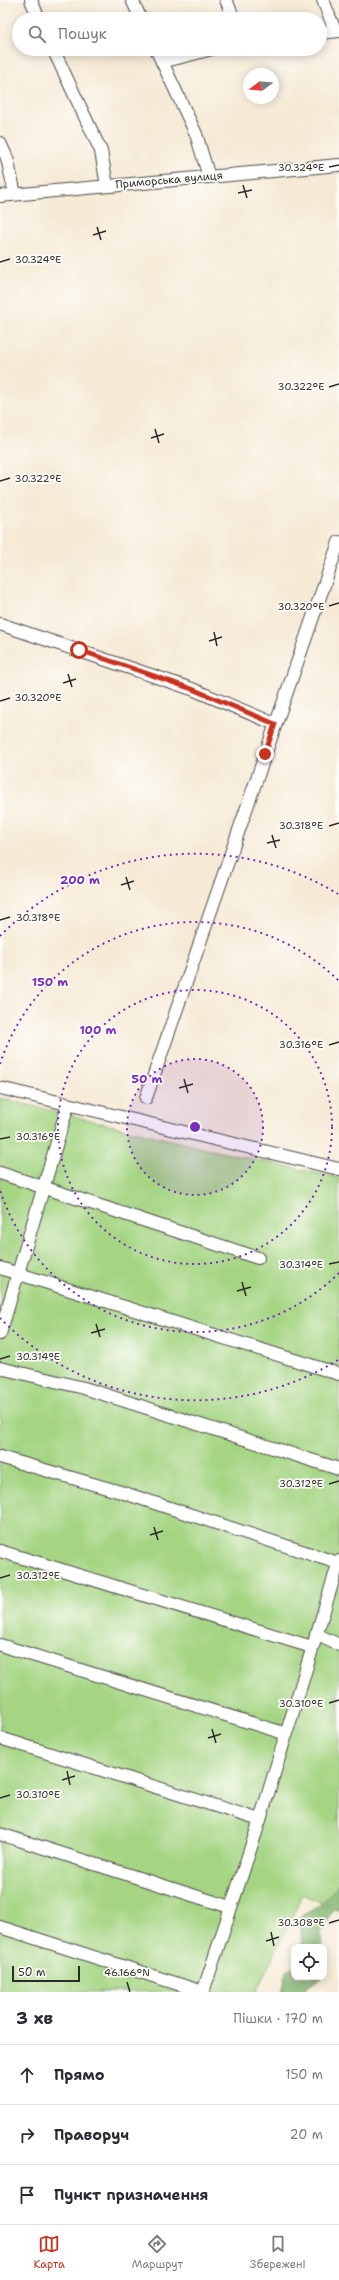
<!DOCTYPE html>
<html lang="uk">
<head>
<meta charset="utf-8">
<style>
	:root { --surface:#fff; --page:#f2f2f3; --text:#2b2b33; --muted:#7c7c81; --line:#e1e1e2; --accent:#c8321e }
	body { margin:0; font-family:"Shantell Sans",sans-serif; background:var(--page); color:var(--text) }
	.controls { position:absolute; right:12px; bottom:12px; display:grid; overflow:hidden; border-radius:8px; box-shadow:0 2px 10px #0003 }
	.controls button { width:36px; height:36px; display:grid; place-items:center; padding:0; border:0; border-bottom:1px solid var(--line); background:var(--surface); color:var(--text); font:20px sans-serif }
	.compass { position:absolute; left:243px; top:68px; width:36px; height:36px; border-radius:50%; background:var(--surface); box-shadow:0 2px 10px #0003; rotate:254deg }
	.scale { position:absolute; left:12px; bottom:10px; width:68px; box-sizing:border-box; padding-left:4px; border:2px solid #2b2b2b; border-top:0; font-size:11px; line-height:14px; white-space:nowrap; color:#2b2b2b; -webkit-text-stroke:3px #fdfcf7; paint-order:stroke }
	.stop { position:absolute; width:12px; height:12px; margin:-9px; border:3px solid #c8321e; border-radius:50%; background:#fff }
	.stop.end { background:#c8321e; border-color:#fff; box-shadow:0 1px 4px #0008 }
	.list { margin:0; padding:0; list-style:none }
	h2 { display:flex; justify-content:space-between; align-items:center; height:52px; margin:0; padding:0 16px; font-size:17px }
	h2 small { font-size:13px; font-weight:400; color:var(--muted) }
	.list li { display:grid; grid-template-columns:26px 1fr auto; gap:12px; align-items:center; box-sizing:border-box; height:60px; padding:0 16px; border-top:1px solid var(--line) }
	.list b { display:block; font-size:15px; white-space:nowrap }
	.list em { font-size:13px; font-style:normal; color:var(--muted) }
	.icon { flex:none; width:22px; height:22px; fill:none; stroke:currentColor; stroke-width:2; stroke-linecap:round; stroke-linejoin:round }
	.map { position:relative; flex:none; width:339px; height:1992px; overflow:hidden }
	.search { position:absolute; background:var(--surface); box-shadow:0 2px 10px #0003; left:12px; right:12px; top:12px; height:44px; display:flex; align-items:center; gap:10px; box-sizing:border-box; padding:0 14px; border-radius:22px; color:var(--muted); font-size:15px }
	.sheet { height:232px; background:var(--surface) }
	nav { display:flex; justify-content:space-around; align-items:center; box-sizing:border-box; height:56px; border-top:1px solid var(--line); background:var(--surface); font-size:11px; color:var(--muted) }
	nav a { display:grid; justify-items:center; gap:2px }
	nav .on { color:var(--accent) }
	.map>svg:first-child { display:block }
	.green { fill:#a5d583; stroke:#688057 }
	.forest { fill:#84b671; stroke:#58704e }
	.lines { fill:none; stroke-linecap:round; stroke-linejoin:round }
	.minor-casing { stroke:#494845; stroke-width:14 }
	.minor { stroke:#fff; stroke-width:12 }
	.route { stroke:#c8321e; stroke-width:5 }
	.ticks { fill:none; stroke:#2b2b2b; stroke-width:1.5 }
	.ring { fill:none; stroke:#7b2cbf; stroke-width:2; stroke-dasharray:2 4 }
	.labels { text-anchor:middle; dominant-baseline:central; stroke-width:3.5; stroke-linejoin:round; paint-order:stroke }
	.street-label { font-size:11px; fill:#2b2b2b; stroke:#fdfcf7 }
	.ticks-label { font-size:10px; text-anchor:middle; fill:#2b2b2b; stroke:#fdfcf7; stroke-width:3.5; stroke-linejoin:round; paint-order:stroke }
	.centre { fill:#7b2cbf; stroke:#fdfcf7; stroke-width:2 }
	.ring-label { font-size:12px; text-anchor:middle; font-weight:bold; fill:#7b2cbf; stroke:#fdfcf7; stroke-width:3.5; stroke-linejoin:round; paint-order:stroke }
</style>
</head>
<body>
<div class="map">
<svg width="339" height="1992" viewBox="0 0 339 1992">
	<rect width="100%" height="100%" fill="#fdfcf7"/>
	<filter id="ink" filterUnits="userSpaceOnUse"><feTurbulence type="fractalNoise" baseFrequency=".025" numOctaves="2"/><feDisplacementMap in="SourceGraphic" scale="8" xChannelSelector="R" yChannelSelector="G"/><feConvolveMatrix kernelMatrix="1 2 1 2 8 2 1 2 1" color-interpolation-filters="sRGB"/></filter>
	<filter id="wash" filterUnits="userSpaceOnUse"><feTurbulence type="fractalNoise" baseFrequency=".012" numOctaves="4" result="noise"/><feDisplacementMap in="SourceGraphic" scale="16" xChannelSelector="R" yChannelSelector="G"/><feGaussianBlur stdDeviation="0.9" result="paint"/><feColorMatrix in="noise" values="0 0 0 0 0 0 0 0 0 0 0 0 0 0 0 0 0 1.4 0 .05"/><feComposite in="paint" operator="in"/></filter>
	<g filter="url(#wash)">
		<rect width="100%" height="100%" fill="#f6ead6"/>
		<polygon class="green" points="0,1098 211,1150 339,1178 339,1911 303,1894 256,1992 0,1992"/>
		<g class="forest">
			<path d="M 339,1883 L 339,1908 L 333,1909 L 321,1932 L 322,1947 L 302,1947 L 300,1916 C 318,1909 328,1898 339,1883 Z"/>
			<polygon points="294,1966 294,1977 321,1977 321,1979 306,1987 306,1992 282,1992 287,1971"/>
		</g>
	</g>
	<g filter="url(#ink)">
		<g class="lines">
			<defs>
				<g id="minor">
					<polyline points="31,0 39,19"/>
					<polyline points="132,0 141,19"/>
					<polyline points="226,0 234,19"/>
					<polyline points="323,0 335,31"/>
					<polyline points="320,33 339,31"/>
					<polyline points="53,49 101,151 107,186"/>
					<polyline points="156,49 196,134 209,177"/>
					<polyline points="162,62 212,49"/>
					<polyline points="0,143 7,158 15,194"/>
					<polyline points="0,196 339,165"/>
					<polyline points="0,624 192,689 275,724"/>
					<polyline points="0,1088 339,1169"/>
					<polyline points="146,1098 339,542"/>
					<polyline points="0,1173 258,1258"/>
					<polyline points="0,1268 339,1374"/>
					<polyline points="0,1334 68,1105"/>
					<polyline points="0,1368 84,1388 339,1469"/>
					<polyline points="0,1457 124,1493 338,1563"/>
					<polyline points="0,1551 312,1647"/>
					<polyline points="316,1634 339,1645"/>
					<polyline points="0,1645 287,1734"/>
					<polyline points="0,1738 260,1820"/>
					<polyline points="0,1834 230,1907"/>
					<polyline points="0,1927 203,1992"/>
					<polyline points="203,1992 260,1820 339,1561"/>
				</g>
			</defs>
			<use href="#minor" class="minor-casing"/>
			<use href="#minor" class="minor"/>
		</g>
	</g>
	<g class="lines" filter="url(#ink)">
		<polyline class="route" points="79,650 192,689 275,724 265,754"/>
	</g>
	<path class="ticks" d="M 329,167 L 339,165M 243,185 L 247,198M 238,193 L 252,190M 97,227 L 101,240M 93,235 L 106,231M 0,262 L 10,259M 329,387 L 339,384M 155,429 L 159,443M 151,438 L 164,434M 0,481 L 10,478M 329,606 L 339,603M 214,632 L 217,646M 209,641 L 222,637M 68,674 L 72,687M 63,683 L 76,679M 0,701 L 10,698M 329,826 L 339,823M 272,835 L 276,848M 267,843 L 280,840M 126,877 L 130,890M 121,885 L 134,881M 0,920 L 10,917M 329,1045 L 339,1042M 184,1079 L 188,1093M 179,1088 L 193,1084M 0,1139 L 10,1137M 329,1264 L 339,1262M 242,1282 L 246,1296M 237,1291 L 251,1287M 96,1324 L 100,1337M 91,1333 L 105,1329M 0,1359 L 10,1356M 329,1484 L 339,1481M 154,1527 L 158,1540M 150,1535 L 163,1531M 0,1578 L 10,1575M 329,1703 L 339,1700M 212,1729 L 216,1743M 208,1738 L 221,1734M 67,1771 L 70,1785M 62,1780 L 75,1776M 0,1798 L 10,1795M 329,1923 L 339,1920M 271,1932 L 274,1946M 266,1941 L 279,1937M 127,1982 L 130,1992"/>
	<circle cx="195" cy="1127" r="68" fill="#7b2cbf" fill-opacity=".12"/>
	<g class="ring">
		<circle cx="195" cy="1127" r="68"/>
		<circle cx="195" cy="1127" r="137"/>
		<path d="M339 1273A205 205 0 0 1 0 1190M0 1064A205 205 0 0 1 339 981"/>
		<path d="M338 1360A273 273 0 0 1 0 1318M0 936A273 273 0 0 1 338 894"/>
	</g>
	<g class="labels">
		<g class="street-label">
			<text transform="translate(169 180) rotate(-5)">Приморська вулиця</text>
		</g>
	</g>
	<g class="ticks-label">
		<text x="301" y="171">30.324°E</text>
		<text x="38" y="263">30.324°E</text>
		<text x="301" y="390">30.322°E</text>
		<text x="38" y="482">30.322°E</text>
		<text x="301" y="610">30.320°E</text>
		<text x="38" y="701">30.320°E</text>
		<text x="301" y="829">30.318°E</text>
		<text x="38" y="921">30.318°E</text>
		<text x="301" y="1048">30.316°E</text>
		<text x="38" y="1140">30.316°E</text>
		<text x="301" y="1268">30.314°E</text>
		<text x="38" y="1360">30.314°E</text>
		<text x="301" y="1487">30.312°E</text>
		<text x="38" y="1579">30.312°E</text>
		<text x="301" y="1707">30.310°E</text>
		<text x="38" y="1798">30.310°E</text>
		<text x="301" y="1926">30.308°E</text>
		<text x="127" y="1976">46.166°N</text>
	</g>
	<circle cx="195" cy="1127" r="6" class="centre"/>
	<g class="ring-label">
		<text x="80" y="884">200 m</text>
		<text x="50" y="986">150 m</text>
		<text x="98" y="1034">100 m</text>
		<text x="147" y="1083">50 m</text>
	</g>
</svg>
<div class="controls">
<button><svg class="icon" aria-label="locate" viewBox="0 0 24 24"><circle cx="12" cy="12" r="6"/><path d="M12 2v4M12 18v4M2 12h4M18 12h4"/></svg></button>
</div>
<svg class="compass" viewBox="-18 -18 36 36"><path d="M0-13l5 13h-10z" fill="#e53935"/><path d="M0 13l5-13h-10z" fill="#7c7c81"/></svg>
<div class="scale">50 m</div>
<div class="stop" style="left:79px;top:650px"></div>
<div class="stop end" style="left:265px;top:754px"></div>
<div class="search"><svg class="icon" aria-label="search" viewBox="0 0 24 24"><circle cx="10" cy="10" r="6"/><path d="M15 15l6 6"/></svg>Пошук</div>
</div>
<section class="sheet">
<h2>3 хв<small>Пішки · 170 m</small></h2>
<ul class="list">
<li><svg class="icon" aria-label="ahead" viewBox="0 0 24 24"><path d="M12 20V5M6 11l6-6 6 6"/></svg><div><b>Прямо</b></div><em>150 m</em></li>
<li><svg class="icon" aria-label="right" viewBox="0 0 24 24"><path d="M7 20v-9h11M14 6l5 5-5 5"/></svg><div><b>Праворуч</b></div><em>20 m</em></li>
<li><svg class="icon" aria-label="arrive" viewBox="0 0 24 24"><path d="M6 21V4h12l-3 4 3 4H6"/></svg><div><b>Пункт призначення</b></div></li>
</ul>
</section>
<nav>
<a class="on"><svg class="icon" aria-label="map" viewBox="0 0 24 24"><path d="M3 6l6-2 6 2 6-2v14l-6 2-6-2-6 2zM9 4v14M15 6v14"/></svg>Карта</a>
<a><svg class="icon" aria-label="directions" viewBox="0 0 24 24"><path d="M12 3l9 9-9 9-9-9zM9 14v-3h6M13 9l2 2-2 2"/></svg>Маршрут</a>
<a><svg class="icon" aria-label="saved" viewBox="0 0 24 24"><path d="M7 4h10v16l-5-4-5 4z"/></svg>Збережені</a>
</nav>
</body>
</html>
